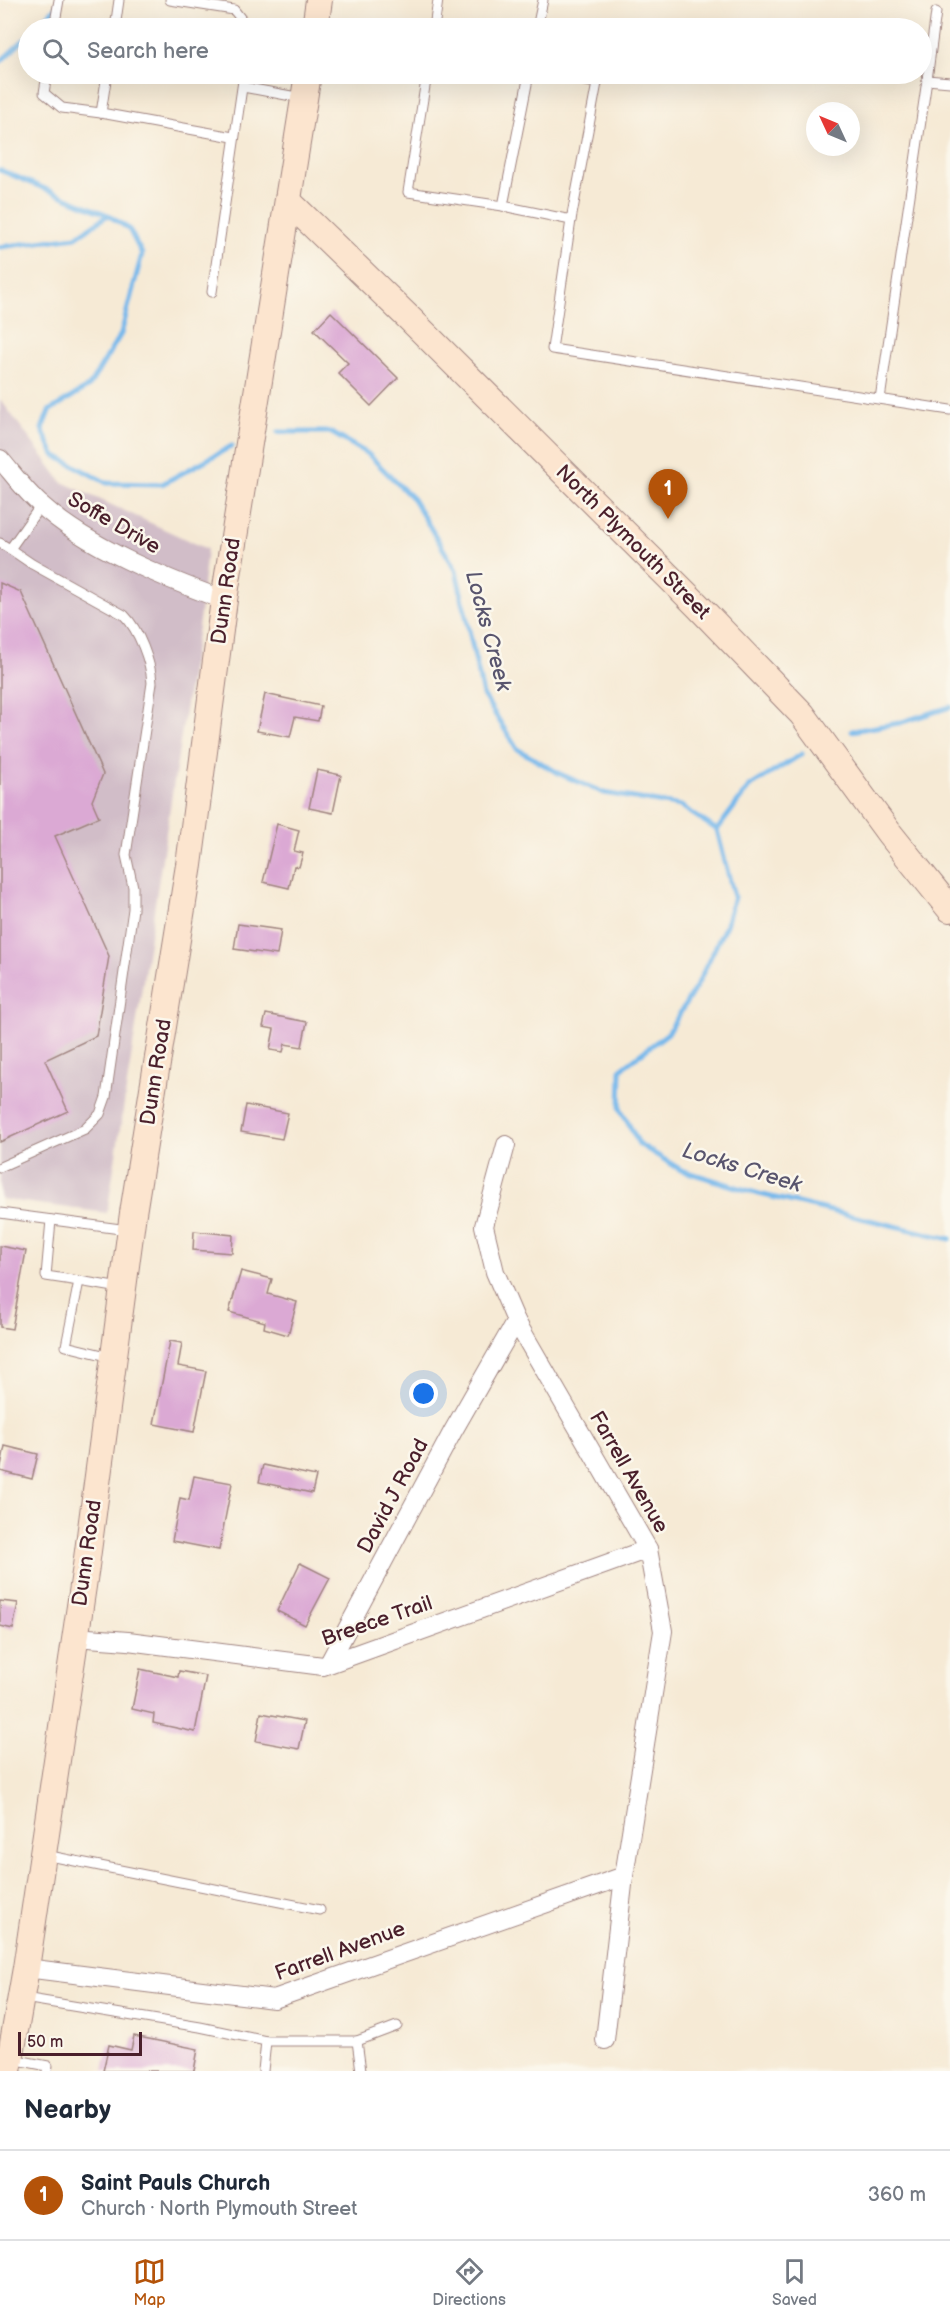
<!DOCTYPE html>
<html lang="en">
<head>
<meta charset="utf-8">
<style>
	:root { --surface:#fff; --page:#f6f6f7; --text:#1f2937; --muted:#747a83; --line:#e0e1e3; --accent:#b45309 }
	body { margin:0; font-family:"Balsamiq Sans",sans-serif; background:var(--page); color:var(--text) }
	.compass { position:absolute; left:806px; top:102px; width:54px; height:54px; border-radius:50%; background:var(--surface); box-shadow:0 6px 24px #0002; rotate:314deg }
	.scale { position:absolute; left:18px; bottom:15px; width:124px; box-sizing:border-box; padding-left:6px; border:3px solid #4a1f2b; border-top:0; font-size:16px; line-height:21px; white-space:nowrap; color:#4a1f2b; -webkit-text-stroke:4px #fbf7ec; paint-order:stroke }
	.you { position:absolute; left:424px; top:1394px; width:21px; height:21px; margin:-15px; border:4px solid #fff; border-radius:50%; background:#1a73e8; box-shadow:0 0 0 9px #1a73e833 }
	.badge { display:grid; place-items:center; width:39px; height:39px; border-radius:50%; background:var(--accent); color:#fff; font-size:20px; font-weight:700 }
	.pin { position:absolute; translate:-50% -50px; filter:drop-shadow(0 2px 3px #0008) }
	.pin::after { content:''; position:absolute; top:32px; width:21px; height:18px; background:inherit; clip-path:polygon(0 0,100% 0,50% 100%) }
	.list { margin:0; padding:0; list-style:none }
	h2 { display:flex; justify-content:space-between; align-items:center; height:78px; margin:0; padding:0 24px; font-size:26px }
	h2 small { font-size:20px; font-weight:400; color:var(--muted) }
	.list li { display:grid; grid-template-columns:39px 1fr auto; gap:18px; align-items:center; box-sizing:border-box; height:90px; padding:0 24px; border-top:2px solid var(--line) }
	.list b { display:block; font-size:22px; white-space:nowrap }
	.list p { margin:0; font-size:20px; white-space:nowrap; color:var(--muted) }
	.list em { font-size:20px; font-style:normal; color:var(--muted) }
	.icon { flex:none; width:33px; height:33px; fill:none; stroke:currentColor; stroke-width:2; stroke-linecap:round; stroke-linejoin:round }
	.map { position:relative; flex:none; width:950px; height:2071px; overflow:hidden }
	.search { position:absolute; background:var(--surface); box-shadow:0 6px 24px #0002; left:18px; right:18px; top:18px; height:66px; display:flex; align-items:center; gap:15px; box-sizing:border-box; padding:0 21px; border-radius:33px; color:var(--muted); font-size:22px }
	.sheet { height:168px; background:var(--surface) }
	nav { display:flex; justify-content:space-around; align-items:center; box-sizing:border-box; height:84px; border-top:2px solid var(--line); background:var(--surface); font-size:16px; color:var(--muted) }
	nav a { display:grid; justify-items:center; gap:3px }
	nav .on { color:var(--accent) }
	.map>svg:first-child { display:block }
	.industrial { fill:#d1bdc8 }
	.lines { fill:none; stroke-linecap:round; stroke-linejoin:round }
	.stream { stroke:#76b8eb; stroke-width:5 }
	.building { fill:#dba9d4 }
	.lane-casing { stroke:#a08480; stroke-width:11 }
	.street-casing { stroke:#a08480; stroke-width:20 }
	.secondary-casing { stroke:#a08480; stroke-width:28 }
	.lane { stroke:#fff; stroke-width:9 }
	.street { stroke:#fff; stroke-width:18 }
	.secondary { stroke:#fce5cf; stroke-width:26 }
	.labels { text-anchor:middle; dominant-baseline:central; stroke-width:5; stroke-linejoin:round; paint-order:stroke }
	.street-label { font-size:21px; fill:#4a1f2b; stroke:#fbf7ec }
	.water-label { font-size:22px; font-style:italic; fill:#59556e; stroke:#fbf7ec }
</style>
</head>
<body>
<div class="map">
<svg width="950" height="2071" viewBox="0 0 950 2071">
	<rect width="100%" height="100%" fill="#fbf7ec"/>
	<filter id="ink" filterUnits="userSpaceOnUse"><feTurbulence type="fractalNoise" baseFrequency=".0167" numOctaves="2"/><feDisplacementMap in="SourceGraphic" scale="12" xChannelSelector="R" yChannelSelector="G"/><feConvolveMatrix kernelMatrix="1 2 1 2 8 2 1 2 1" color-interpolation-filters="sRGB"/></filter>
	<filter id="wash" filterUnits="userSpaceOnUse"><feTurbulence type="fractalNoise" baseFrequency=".008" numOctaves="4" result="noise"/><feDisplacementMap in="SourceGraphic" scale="24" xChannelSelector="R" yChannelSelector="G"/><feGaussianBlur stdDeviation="1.35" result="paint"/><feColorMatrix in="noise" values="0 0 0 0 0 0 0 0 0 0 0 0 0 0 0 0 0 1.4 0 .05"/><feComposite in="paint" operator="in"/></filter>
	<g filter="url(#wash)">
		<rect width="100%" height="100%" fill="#f6ead5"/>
		<polygon class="industrial" points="0,399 62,482 207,549 200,614 107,1213 0,1199"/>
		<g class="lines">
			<g class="stream">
				<polyline points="37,28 57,6"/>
				<polyline points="0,62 28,36"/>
				<polyline points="0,170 108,215"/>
				<polyline points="0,247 76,237 108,215 129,229 142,254 121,334 89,386 49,411 42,429 54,455 107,483 162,484 232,446"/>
				<polyline points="278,432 330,432 368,454 413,499 456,570 483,695 517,749 560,774 604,793 681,806 717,830 734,897 726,925 697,985 668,1033 621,1069 620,1108 639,1144 681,1170 759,1194 950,1239"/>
				<polyline points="852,731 899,723 950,707"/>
				<polyline points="717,830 749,787 802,754"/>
			</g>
		</g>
		<g id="blocks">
			<g class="building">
				<polygon points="331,312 398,378 371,406 338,373 348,363 314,330"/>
				<polygon points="0,583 21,592 103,774 92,801 99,817 55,836 109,956 96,1036 45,1060 68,1111 0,1142"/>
				<polygon points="265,694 321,706 318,721 295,717 290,737 257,731"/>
				<polygon points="317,770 341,775 333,813 309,808"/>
				<polygon points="277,824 299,830 294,851 303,853 299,867 294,866 289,888 263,882"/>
				<polygon points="238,924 281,930 277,955 234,949"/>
				<polygon points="266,1014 307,1022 302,1047 285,1044 283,1052 270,1050 274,1029 263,1027"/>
				<polygon points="246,1105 288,1113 282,1139 241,1132"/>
				<polygon points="194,1231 233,1235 232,1253 193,1250"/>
				<polygon points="0,1246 26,1251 12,1329 0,1327"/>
				<polygon points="241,1271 272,1279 268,1294 297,1302 288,1335 264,1328 265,1322 229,1312"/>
				<polygon points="170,1341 182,1343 178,1366 206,1371 194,1432 154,1424"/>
				<polygon points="5,1446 38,1454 32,1479 0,1471"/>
				<polygon points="263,1465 316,1476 312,1493 259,1482"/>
				<polygon points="194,1476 232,1483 219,1550 172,1541 180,1498 189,1500"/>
				<polygon points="300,1563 330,1578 305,1625 277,1611"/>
				<polygon points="0,1601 18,1603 13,1629 0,1626"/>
				<polygon points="140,1669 178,1677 179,1671 206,1676 195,1732 153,1723 154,1714 132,1709"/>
				<polygon points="261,1713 305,1721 299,1749 256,1741"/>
				<polygon points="134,2036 198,2049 194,2071 103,2071 109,2045 131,2050"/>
			</g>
		</g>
	</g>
	<g filter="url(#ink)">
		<use href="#blocks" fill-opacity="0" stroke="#a08480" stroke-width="1.5"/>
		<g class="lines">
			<defs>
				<g id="lane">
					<polyline points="170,0 234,10 248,28"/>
					<polyline points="54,28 59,0"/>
					<polyline points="115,28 119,0"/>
					<polyline points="434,28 438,0"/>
					<polyline points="537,28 543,0"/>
					<polyline points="47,74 44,93 62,108 101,113 107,74"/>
					<polyline points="427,74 408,192 503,206 529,74"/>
					<polyline points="546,74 597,83 571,220 552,349 950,410"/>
					<polyline points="927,80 936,12"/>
					<polyline points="243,87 302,98"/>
					<polyline points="101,113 233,137"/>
					<polyline points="503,206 571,220"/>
					<polyline points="212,292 244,74"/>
					<polyline points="880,399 927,80 950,82"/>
					<polyline points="0,543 10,549 41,505"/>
					<path d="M 0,1167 L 85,1129 L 100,1114 L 106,1097 L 133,909 L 133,887 L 126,855 L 152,683 C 151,662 139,630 124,615 L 32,564 L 10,549"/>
					<polyline points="0,1213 128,1230"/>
					<polyline points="51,1220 46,1276 79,1281"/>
					<polyline points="111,1357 66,1346 79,1281 120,1288"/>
					<polyline points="45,1855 320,1910"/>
					<polyline points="24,1998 200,2027 266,2041 263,2071"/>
					<polyline points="266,2041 357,2041 397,2026"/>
					<polyline points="357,2041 361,2071"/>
					<polyline points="12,2059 48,2066 47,2071"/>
				</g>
				<g id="street">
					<path d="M 0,459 C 13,474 25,491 40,504 C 87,547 164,578 224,600"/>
					<polyline points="506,1145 484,1226 495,1272 516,1321 648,1549 663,1631 624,1876 605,2040"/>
					<polyline points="75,1637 128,1641 323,1666 648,1549"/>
					<polyline points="329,1663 453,1431 516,1321"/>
					<polyline points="26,1968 274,1999 624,1876"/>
				</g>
				<g id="secondary">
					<polyline points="315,28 319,0"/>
					<polyline points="288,201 411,320 697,605 802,714 889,833 950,909"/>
					<polyline points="8,2071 26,1968 86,1566 133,1213 189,865 224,600 308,74"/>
				</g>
			</defs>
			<use href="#lane" class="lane-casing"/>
			<use href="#street" class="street-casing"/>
			<use href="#secondary" class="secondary-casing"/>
			<use href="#lane" class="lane"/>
			<use href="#street" class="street"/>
			<use href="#secondary" class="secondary"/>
		</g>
	</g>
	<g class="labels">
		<g class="street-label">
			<text transform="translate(114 523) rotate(30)">Soffe Drive</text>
			<text transform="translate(633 542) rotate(45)">North Plymouth Street</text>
			<text transform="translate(226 591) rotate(-82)">Dunn Road</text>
			<text transform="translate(156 1072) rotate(-81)">Dunn Road</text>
			<text transform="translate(629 1472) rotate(60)">Farrell Avenue</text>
			<text transform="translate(393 1496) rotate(-62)">David J Road</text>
			<text transform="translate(87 1553) rotate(-82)">Dunn Road</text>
			<text transform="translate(377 1621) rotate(-19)">Breece Trail</text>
			<text transform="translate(340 1951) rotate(-20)">Farrell Avenue</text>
		</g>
		<g class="water-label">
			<text transform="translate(488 631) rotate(75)">Locks Creek</text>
			<text transform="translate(742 1168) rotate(17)">Locks Creek</text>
		</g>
	</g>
</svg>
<svg class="compass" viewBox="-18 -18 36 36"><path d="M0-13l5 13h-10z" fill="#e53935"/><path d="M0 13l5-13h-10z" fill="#747a83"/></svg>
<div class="scale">50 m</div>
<div class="you"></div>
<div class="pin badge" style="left:668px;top:519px">1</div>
<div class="search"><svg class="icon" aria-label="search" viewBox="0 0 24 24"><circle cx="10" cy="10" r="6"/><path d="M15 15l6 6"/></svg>Search here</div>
</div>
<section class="sheet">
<h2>Nearby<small></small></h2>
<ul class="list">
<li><span class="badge">1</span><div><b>Saint Pauls Church</b><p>Church · North Plymouth Street</p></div><em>360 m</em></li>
</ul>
</section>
<nav>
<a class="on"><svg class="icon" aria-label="map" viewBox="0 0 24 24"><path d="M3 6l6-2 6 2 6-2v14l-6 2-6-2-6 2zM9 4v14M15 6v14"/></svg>Map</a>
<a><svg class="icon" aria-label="directions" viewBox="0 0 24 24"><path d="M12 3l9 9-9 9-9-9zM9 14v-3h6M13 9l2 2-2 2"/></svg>Directions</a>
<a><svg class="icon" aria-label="saved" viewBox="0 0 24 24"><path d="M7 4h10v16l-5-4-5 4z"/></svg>Saved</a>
</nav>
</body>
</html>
